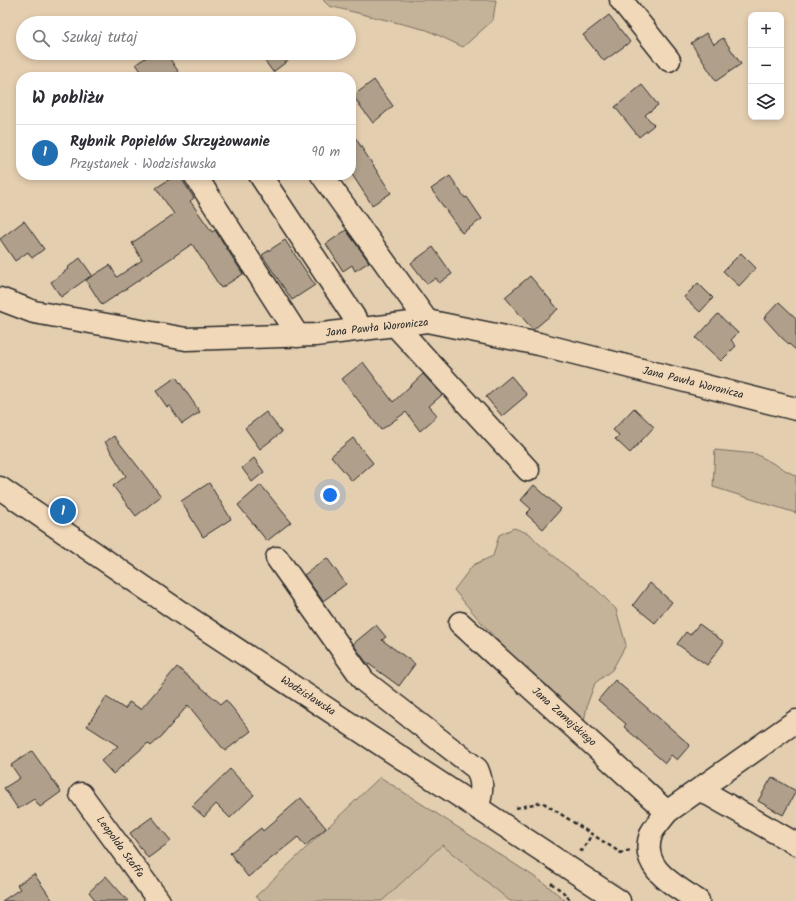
<!DOCTYPE html>
<html lang="pl">
<head>
<meta charset="utf-8">
<style>
	:root { --surface:#fff; --page:#f2f2f3; --text:#2b2b33; --muted:#7c7c81; --line:#e1e1e2; --accent:#1f6fb2 }
	body { margin:0; font-family:Kalam,sans-serif; background:var(--page); color:var(--text) }
	.controls { position:absolute; right:12px; top:12px; display:grid; overflow:hidden; border-radius:8px; box-shadow:0 2px 6px #0003 }
	.controls button { width:36px; height:36px; display:grid; place-items:center; padding:0; border:0; border-bottom:1px solid var(--line); background:var(--surface); color:var(--text); font:20px sans-serif }
	.you { position:absolute; left:330px; top:495px; width:14px; height:14px; margin:-10px; border:3px solid #fff; border-radius:50%; background:#1a73e8; box-shadow:0 0 0 6px #1a73e833 }
	.badge { display:grid; place-items:center; width:26px; height:26px; border-radius:50%; background:var(--accent); color:#fff; font-size:13px; font-weight:700 }
	.pin { position:absolute; translate:-50% -50%; border:2px solid #fff; box-shadow:0 1px 4px #0006 }
	.list { margin:0; padding:0; list-style:none }
	h2 { display:flex; justify-content:space-between; align-items:center; height:52px; margin:0; padding:0 16px; font-size:17px }
	h2 small { font-size:13px; font-weight:400; color:var(--muted) }
	.list li { display:grid; grid-template-columns:26px 1fr auto; gap:12px; align-items:center; box-sizing:border-box; height:56px; padding:0 16px; border-top:1px solid var(--line) }
	.list b { display:block; font-size:15px; white-space:nowrap }
	.list p { margin:0; font-size:13px; white-space:nowrap; color:var(--muted) }
	.list em { font-size:13px; font-style:normal; color:var(--muted) }
	.icon { flex:none; width:22px; height:22px; fill:none; stroke:currentColor; stroke-width:2; stroke-linecap:round; stroke-linejoin:round }
	.map { position:relative; flex:none; width:796px; height:901px; overflow:hidden }
	.search { position:absolute; background:var(--surface); box-shadow:0 2px 6px #0003; left:16px; top:16px; width:340px; height:44px; display:flex; align-items:center; gap:10px; box-sizing:border-box; padding:0 14px; border-radius:22px; color:var(--muted); font-size:15px }
	.panel { position:absolute; background:var(--surface); box-shadow:0 2px 6px #0003; left:16px; top:72px; width:340px; height:108px; border-radius:16px }
	.map>svg:first-child { display:block }
	.built { fill:#d4c0a5 }
	.green { fill:#c5b399; stroke:#786f62 }
	.building { fill:#b0a08b; stroke:#2b2b2b }
	.lines { fill:none; stroke-linecap:round; stroke-linejoin:round }
	.minor-casing { stroke:#2b2b2b; stroke-width:25 }
	.major-casing { stroke:#2b2b2b; stroke-width:25 }
	.path { stroke:#2b2b2b; stroke-width:2.5; stroke-dasharray:4 3; stroke-linecap:butt }
	.minor { stroke:#f0d8b8; stroke-width:22 }
	.major { stroke:#f0d8b8; stroke-width:22 }
	.labels { text-anchor:middle; dominant-baseline:central; stroke-width:3; stroke-linejoin:round; paint-order:stroke }
	.street-label { font-size:11px; fill:#2b2b2b; stroke:#f0d8b8 }
</style>
</head>
<body>
<div class="map">
<svg width="796" height="901" viewBox="0 0 796 901">
	<rect width="100%" height="100%" fill="#e4ceb0"/>
	<filter id="ink" filterUnits="userSpaceOnUse"><feTurbulence type="fractalNoise" baseFrequency=".025" numOctaves="2"/><feDisplacementMap in="SourceGraphic" scale="8" xChannelSelector="R" yChannelSelector="G"/><feConvolveMatrix kernelMatrix="1 2 1 2 8 2 1 2 1" color-interpolation-filters="sRGB"/></filter>
	<g filter="url(#ink)">
		<polygon class="built" points="442,845 510,901 382,901"/>
		<g class="green">
			<polygon points="323,0 496,0 493,20 463,47 427,30 329,6"/>
			<polygon points="715,450 756,454 796,476 796,513 713,487"/>
			<polygon points="514,528 530,534 537,542 566,566 596,589 616,609 626,645 612,670 595,683 588,702 584,721 572,714 547,685 508,652 480,621 454,590 473,565 493,556 499,535"/>
			<polygon points="380,777 544,883 566,901 510,901 442,845 382,901 260,901 256,896"/>
		</g>
		<g class="building">
			<polygon points="609,15 630,42 604,61 583,35"/>
			<polygon points="706,33 714,44 723,38 741,64 716,81 691,43"/>
			<polygon points="153,53 166,53 178,71 170,77 145,77 136,64"/>
			<polygon points="259,53 298,53 273,72"/>
			<polygon points="374,80 393,106 373,123 353,96"/>
			<polygon points="642,85 658,105 645,115 654,125 639,137 615,107"/>
			<polygon points="351,131 391,193 372,205 351,173"/>
			<polygon points="176,175 179,175 194,198 190,201 212,232 215,230 243,274 221,288 192,244 102,305 86,280 110,265 117,277 142,260 132,243 174,214 156,188"/>
			<polygon points="450,176 465,198 467,197 482,219 462,233 431,189"/>
			<polygon points="24,221 44,249 32,258 28,252 15,261 0,239"/>
			<polygon points="346,230 369,262 355,271 352,265 343,271 326,244"/>
			<polygon points="285,240 315,285 292,300 262,255"/>
			<polygon points="433,247 452,274 439,283 436,278 427,284 411,263"/>
			<polygon points="741,253 756,268 739,286 723,271"/>
			<polygon points="80,258 92,275 61,297 51,282 68,269 67,268"/>
			<polygon points="530,276 558,309 533,330 505,297"/>
			<polygon points="698,283 713,298 700,312 684,297"/>
			<polygon points="779,302 796,318 796,350 782,338 764,318"/>
			<polygon points="718,314 738,333 731,340 736,346 721,361 696,338"/>
			<polygon points="363,362 393,402 423,374 442,395 429,406 437,415 435,418 420,431 406,412 381,430 342,379"/>
			<polygon points="511,376 527,395 502,416 486,397"/>
			<polygon points="176,377 200,412 182,424 170,406 167,407 156,391"/>
			<polygon points="634,408 654,427 630,453 615,439 619,435 613,430"/>
			<polygon points="266,412 282,432 260,449 245,428"/>
			<polygon points="114,436 161,496 136,516 113,486 126,476 105,442"/>
			<polygon points="353,438 373,463 352,481 331,456"/>
			<polygon points="254,458 264,472 252,482 242,468"/>
			<polygon points="209,483 231,519 203,537 181,501"/>
			<polygon points="261,485 291,522 267,541 238,505"/>
			<polygon points="534,485 561,509 543,529 526,514 531,509 521,500"/>
			<polygon points="327,558 346,584 323,601 304,575"/>
			<polygon points="650,583 672,602 655,623 633,605"/>
			<polygon points="699,624 724,642 707,665 677,644 686,632 690,635"/>
			<polygon points="376,625 386,637 382,640 415,664 399,686 366,662 353,644"/>
			<polygon points="177,667 221,704 226,700 251,731 225,751 188,705 162,736 151,746 148,743 113,774 101,761 118,746 87,726 106,697 125,709 129,702 141,709"/>
			<polygon points="615,680 690,745 677,760 671,755 665,763 624,727 626,724 598,700"/>
			<polygon points="32,751 61,792 40,807 34,799 18,809 4,788 20,778 11,765"/>
			<polygon points="230,769 254,795 230,818 216,804 204,817 192,806"/>
			<polygon points="772,777 796,791 783,815 758,801"/>
			<polygon points="301,798 326,828 305,846 298,837 248,877 230,853 261,828 263,831"/>
			<polygon points="152,817 171,841 148,858 130,833"/>
			<polygon points="34,874 53,901 2,901 20,889 17,885"/>
			<polygon points="106,876 128,901 96,901 89,892"/>
		</g>
		<g class="lines">
			<defs>
				<g id="minor">
					<polyline points="621,0 669,60"/>
					<polyline points="195,175 298,336"/>
					<polyline points="260,175 362,329"/>
					<polyline points="322,175 427,321"/>
					<polyline points="0,299 34,312 186,339 315,335 427,321 539,344 796,409"/>
					<polyline points="395,325 528,470"/>
					<path d="M 277,558 L 364,681 L 477,769 C 484,785 481,792 478,808"/>
					<polyline points="460,623 667,812"/>
					<polyline points="701,790 796,844"/>
					<polyline points="81,794 159,901"/>
					<path d="M 698,901 C 674,885 637,867 652,832 C 656,825 663,818 667,812 L 796,721"/>
				</g>
				<polyline id="major" points="0,488 180,612 619,901"/>
			</defs>
			<use href="#minor" class="minor-casing"/>
			<use href="#major" class="major-casing"/>
			<g class="path">
				<polyline points="516,808 542,802 621,853 630,850"/>
				<polyline points="580,850 582,851 592,834"/>
				<polyline points="551,883 563,892 571,901"/>
			</g>
			<use href="#minor" class="minor"/>
			<use href="#major" class="major"/>
		</g>
	</g>
	<g class="labels">
		<g class="street-label">
			<text transform="translate(377 328) rotate(-6)">Jana Pawła Woronicza</text>
			<text transform="translate(693 383) rotate(14)">Jana Pawła Woronicza</text>
			<text transform="translate(308 696) rotate(33)">Wodzisławska</text>
			<text transform="translate(564 717) rotate(42)">Jana Zamojskiego</text>
			<text transform="translate(120 847) rotate(54)">Leopolda Staffa</text>
		</g>
	</g>
</svg>
<div class="controls">
<button>+</button>
<button>−</button>
<button><svg class="icon" aria-label="layers" viewBox="0 0 24 24"><path d="M12 4l9 5-9 5-9-5zM3 14l9 5 9-5"/></svg></button>
</div>
<div class="you"></div>
<div class="pin badge" style="left:63px;top:511px">1</div>
<div class="search"><svg class="icon" aria-label="search" viewBox="0 0 24 24"><circle cx="10" cy="10" r="6"/><path d="M15 15l6 6"/></svg>Szukaj tutaj</div>
<section class="panel">
<h2>W pobliżu<small></small></h2>
<ul class="list">
<li><span class="badge">1</span><div><b>Rybnik Popielów Skrzyżowanie</b><p>Przystanek · Wodzisławska</p></div><em>90 m</em></li>
</ul>
</section>
</div>
</body>
</html>
